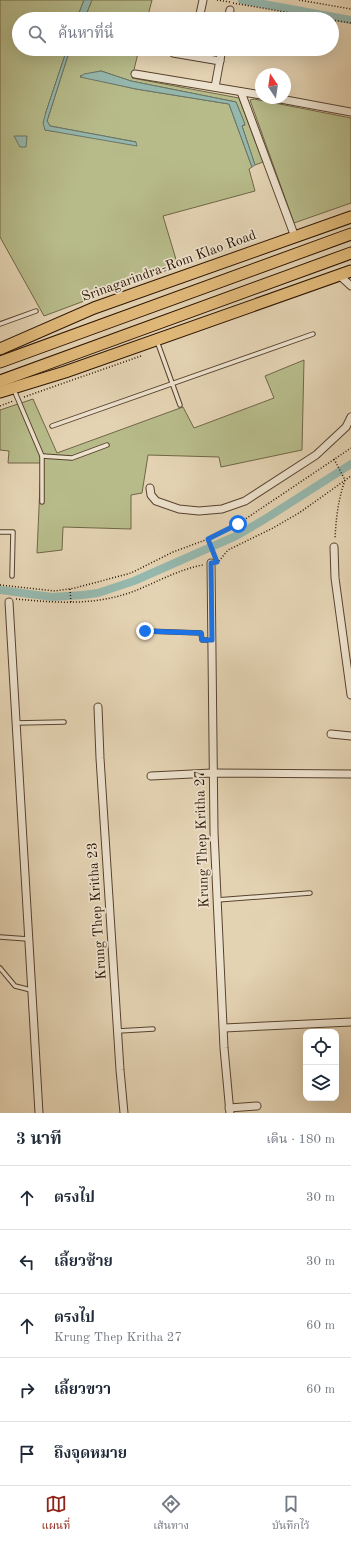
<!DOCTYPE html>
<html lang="th">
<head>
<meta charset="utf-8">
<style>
	:root { --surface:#fff; --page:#f2f2f3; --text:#1f2937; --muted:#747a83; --line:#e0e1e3; --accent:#8f2418 }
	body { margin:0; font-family:"Old Standard TT","Noto Serif Thai",serif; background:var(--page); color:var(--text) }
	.controls { position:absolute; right:12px; bottom:12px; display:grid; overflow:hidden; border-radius:8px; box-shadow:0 4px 16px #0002 }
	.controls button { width:36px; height:36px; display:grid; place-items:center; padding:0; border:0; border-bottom:1px solid var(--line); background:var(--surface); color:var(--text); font:20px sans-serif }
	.compass { position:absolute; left:255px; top:68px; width:36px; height:36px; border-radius:50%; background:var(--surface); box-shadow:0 4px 16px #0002; rotate:347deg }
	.stop { position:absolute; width:12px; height:12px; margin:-9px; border:3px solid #1a73e8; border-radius:50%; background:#fff }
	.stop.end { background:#1a73e8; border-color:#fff; box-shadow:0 1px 4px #0008 }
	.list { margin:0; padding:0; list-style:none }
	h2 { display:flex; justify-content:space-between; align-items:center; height:52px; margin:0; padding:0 16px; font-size:17px }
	h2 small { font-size:13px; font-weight:400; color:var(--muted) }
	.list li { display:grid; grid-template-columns:26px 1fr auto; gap:12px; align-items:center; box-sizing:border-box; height:64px; padding:0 16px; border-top:1px solid var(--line) }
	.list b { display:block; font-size:15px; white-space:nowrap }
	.list p { margin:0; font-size:13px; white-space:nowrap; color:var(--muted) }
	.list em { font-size:13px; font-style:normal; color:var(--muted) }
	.icon { flex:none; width:22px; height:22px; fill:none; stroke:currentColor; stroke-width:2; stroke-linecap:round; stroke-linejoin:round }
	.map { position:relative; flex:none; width:351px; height:1113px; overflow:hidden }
	.search { position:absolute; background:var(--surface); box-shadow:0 4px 16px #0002; left:12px; right:12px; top:12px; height:44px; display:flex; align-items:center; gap:10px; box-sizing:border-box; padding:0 14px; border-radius:22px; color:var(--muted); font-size:15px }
	.sheet { height:372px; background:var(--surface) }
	nav { display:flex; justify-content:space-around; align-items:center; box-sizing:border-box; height:56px; border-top:1px solid var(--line); background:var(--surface); font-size:11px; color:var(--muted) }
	nav a { display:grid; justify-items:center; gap:2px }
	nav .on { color:var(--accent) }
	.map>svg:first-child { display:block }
	.green { fill:#b7bb8a; stroke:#706646 }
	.water { fill:#95b8ae; stroke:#6a7669 }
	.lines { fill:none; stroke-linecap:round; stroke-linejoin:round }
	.canal { stroke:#95b8ae; stroke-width:8 }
	.service-casing { stroke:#58422e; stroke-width:5.5 }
	.minor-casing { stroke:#58422e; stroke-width:9 }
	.primary-casing { stroke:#2a1201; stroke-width:13 }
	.path { stroke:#2a1201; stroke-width:1.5; stroke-dasharray:1 2; stroke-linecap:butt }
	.service { stroke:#ede2ce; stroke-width:3.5 }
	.minor { stroke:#ede2ce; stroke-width:7 }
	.primary { stroke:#e2ba7a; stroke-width:11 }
	.route { stroke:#1a73e8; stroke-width:5 }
	.labels { text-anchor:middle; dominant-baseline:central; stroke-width:3.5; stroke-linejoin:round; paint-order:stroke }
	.street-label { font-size:14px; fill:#2a1201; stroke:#ede2ce }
</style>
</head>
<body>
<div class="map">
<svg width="351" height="1113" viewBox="0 0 351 1113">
	<rect width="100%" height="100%" fill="#e4d3b3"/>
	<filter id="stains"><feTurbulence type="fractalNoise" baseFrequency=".005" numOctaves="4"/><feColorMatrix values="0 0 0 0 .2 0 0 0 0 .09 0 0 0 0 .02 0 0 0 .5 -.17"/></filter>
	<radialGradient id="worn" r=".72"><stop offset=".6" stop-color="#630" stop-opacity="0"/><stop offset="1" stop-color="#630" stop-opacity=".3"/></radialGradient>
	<g class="green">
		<polygon points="0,0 84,0 79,13 81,18 85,17 92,0 152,0 147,19 19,19 19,49 67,49 46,112 45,130 136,142 50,126 47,121 70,49 139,49 132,78 239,98 263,162 255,165 242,126 245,125 236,102 131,81 101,71 80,76 136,89 229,104 252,167 249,169 255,191 163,216 178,266 44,316 0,237"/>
		<polygon points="254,99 351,118 351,203 294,223 250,100"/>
		<polygon points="304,360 302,450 221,467 219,457 148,455 142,493 131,495 131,529 63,527 62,550 37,553 41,463 8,463 9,451 0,450 0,410 33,399 57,453 183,407 194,428 274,398 265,376"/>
	</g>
	<g class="water">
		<polygon points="84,0 92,0 85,17 80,18 79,13"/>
		<polygon points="67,49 70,49 47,121 50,126 136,142 137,146 45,130 43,123 46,112"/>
		<polygon points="101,71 131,81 236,102 245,124 242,126 255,165 252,167 229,104 136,89 80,77 84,74"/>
		<polygon points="14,136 27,136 26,147 20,147"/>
	</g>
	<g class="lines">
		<g class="canal">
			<polyline points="242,0 351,20"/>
			<polyline points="0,590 52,597 83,595 98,593 134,581 236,536 265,519 351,464"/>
		</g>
		<defs>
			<g id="service">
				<polyline points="0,324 36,311"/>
				<polyline points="157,341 180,405"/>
				<polyline points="14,390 42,456 42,502"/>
				<polyline points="52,426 313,334"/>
				<polyline points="42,456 72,458 107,445"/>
				<polyline points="0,532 13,532 12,576"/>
				<polyline points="145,631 201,633 202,640 212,640"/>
				<polyline points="16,723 64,722"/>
				<polyline points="217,900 310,893"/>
				<polyline points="0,937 28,939"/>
				<polyline points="0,968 15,986 31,990"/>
				<polyline points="118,1031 153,1029"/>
			</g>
			<g id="minor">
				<polyline points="199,19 203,0"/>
				<polyline points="228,19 230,10"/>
				<polyline points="173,53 220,61"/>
				<polyline points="135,74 261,95"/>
				<polyline points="215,87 222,49"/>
				<polyline points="241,92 295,237"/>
				<polyline points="275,98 351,112"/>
				<polyline points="339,275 351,286"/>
				<polyline points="150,488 151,495 156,501 179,509 199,511 222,509 245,501 316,455 346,427 351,417"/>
				<polyline points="334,547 335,578 351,695"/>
				<polyline points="211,563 214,832 224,1048 230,1113"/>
				<polyline points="9,602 39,1113"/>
				<polyline points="98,707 100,758 120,1070 124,1113"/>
				<polyline points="331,734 351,736"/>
				<polyline points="151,776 212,773 351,774"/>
				<polyline points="224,1028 351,1022"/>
				<polyline points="229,1108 257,1106"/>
			</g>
			<g id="primary">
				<polyline points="0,349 94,308 351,217"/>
				<polyline points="0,362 351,234"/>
				<polyline points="0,381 351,253"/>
				<polyline points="0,392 65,372 351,271"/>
			</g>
		</defs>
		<use href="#service" class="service-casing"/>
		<use href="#minor" class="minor-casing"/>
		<use href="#primary" class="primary-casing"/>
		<g class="path">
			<polyline points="217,0 230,2"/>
			<polyline points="299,0 351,9"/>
			<polyline points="233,3 326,19"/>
			<polyline points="332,20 351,23"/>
			<polyline points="24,397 141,356"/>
			<polyline points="0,406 13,401"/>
			<path d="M 334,459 L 345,480 C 338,500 336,519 335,539"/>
			<polyline points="208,539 215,556"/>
			<polyline points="219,561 228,550 273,528 299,513 351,476"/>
			<polyline points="0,585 55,591 75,588 131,573 173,552 208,539 238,524 351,448"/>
			<polyline points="70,589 71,603"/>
			<path d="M 16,599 C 58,603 97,606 137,590 C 159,581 180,569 203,565"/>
		</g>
		<use href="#service" class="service"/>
		<use href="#minor" class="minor"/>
		<use href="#primary" class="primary"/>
	</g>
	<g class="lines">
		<polyline class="route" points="145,631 201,633 202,640 212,640 211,563 217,562 208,539 238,524"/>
	</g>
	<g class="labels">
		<g class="street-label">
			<text transform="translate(169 266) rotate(-20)">Srinagarindra-Rom Klao Road</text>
			<text transform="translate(202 839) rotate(-92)">Krung Thep Kritha 27</text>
			<text transform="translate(97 911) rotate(-94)">Krung Thep Kritha 23</text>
		</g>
	</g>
	<rect width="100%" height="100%" filter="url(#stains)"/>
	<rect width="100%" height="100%" fill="url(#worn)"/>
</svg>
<div class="controls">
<button><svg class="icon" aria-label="locate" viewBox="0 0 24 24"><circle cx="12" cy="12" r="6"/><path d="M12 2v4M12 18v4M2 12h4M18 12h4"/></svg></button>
<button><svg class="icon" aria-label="layers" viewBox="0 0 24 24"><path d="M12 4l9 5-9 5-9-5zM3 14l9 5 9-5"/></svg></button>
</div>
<svg class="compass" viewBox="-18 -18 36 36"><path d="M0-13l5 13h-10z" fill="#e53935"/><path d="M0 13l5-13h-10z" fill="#747a83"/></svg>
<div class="stop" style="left:238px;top:524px"></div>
<div class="stop end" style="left:145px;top:631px"></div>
<div class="search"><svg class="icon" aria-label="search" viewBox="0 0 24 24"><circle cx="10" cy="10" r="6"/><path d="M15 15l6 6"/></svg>ค้นหาที่นี่</div>
</div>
<section class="sheet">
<h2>3 นาที<small>เดิน · 180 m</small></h2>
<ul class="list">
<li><svg class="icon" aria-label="ahead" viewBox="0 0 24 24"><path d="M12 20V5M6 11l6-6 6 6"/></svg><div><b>ตรงไป</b></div><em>30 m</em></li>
<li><svg class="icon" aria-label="left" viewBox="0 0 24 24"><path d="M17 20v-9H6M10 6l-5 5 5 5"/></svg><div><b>เลี้ยวซ้าย</b></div><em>30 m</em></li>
<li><svg class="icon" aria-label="ahead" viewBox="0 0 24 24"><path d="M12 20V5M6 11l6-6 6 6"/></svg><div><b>ตรงไป</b><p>Krung Thep Kritha 27</p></div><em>60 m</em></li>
<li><svg class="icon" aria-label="right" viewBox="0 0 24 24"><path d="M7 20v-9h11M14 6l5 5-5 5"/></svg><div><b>เลี้ยวขวา</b></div><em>60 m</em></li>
<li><svg class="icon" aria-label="arrive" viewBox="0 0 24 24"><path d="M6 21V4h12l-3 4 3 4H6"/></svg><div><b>ถึงจุดหมาย</b></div></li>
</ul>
</section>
<nav>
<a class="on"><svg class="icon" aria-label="map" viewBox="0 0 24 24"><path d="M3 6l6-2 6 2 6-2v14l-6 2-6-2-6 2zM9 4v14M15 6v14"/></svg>แผนที่</a>
<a><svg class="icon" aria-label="directions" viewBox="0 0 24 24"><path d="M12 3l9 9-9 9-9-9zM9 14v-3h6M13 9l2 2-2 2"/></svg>เส้นทาง</a>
<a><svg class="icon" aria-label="saved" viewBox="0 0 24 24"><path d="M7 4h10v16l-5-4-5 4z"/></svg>บันทึกไว้</a>
</nav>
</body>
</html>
